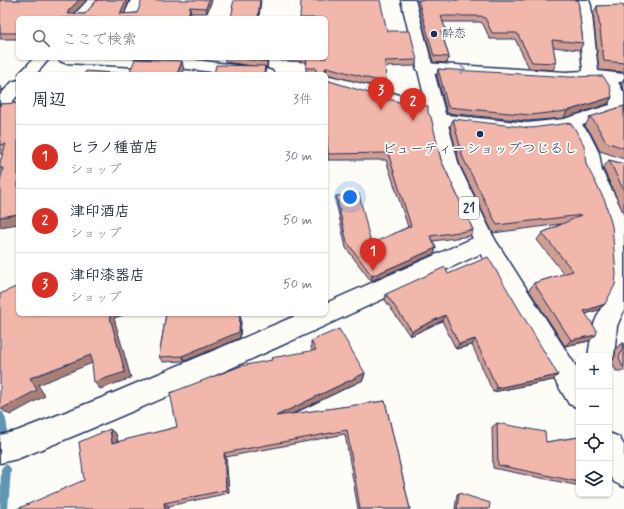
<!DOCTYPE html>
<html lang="ja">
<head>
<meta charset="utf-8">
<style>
	:root { --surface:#fff; --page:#f2f2f3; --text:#1f2937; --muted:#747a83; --line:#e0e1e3; --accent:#d93025 }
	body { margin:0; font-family:Mynerve,"Klee One",sans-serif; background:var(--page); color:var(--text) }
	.controls { position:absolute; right:12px; bottom:12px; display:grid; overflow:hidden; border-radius:6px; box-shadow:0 1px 3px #0004 }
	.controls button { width:36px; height:36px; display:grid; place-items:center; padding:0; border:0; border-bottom:1px solid var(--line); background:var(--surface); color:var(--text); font:20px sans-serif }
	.you { position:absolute; left:350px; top:197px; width:14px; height:14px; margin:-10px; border:3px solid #fff; border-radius:50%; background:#1a73e8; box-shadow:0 0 0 6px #1a73e833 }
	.badge { display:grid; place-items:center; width:26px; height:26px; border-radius:50%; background:var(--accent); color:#fff; font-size:13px; font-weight:700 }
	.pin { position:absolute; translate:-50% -33px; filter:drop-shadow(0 1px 2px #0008) }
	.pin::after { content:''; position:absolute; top:21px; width:14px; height:12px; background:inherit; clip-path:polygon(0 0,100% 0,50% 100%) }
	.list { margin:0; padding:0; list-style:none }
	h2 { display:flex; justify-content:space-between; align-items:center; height:52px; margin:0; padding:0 16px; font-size:17px }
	h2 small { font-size:13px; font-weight:400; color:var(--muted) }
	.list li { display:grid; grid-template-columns:26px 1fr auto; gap:12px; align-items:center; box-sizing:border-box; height:64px; padding:0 16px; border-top:1px solid var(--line) }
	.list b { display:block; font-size:15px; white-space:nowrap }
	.list p { margin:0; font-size:13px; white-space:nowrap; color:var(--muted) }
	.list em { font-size:13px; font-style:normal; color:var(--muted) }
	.icon { flex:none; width:22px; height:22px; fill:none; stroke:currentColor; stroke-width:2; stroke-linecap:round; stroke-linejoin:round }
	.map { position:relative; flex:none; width:624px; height:509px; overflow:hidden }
	.search { position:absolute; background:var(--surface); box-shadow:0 1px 3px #0004; left:16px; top:16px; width:312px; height:44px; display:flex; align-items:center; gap:10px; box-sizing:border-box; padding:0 14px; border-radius:6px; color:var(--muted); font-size:15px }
	.panel { position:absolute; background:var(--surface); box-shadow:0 1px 3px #0004; left:16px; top:72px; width:312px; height:244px; border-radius:6px }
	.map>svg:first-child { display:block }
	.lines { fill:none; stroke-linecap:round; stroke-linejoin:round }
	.stream { fill:#5e94b2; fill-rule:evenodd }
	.minor-casing { stroke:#1b2f5e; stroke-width:3 }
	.major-casing { stroke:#1b2f5e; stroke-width:3 }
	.minor { fill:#fdfcf7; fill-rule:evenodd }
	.major { fill:#fdfcf7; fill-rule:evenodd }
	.wall { fill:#d09d93; stroke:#1b2f5e }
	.shaded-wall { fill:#a98078; stroke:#1b2f5e }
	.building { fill:#f2b7ab; stroke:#1b2f5e }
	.oneway { stroke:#8c96aa }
	.poi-dot { fill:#1b2f5e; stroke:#fdfcf7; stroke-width:1.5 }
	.labels { text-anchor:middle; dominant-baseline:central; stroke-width:3.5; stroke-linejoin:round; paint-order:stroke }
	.far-poi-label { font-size:12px; fill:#1b2f5e; stroke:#fdfcf7; text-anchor:start }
	.shield { fill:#fdfcf7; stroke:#5f6c8c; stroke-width:1 }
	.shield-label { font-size:13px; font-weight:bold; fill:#1b2f5e }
	.poi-label { font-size:14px; fill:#1b2f5e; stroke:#fdfcf7 }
</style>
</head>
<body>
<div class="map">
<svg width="624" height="509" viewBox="0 0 624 509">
	<rect width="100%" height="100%" fill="#fdfcf7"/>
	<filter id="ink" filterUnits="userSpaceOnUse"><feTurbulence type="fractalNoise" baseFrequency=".025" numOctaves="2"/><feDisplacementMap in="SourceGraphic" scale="8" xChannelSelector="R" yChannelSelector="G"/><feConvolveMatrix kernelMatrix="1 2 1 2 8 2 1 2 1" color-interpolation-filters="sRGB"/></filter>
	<g filter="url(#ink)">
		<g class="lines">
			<g class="stream">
				<path d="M 0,411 L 3,412 C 6,418 9,429 6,435 L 3,436 L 0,435 Z"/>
				<polygon points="6,464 9,466 11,469 8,509 0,509 1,469 3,466"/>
			</g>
			<defs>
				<g id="minor">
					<polygon points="88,0 102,0 86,18 71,18"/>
					<polygon points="131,0 145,0 137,18 123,18"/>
					<polygon points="575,0 589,0 591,6 598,71 624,74 624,82 618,82 624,93 624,112 582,125 589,133 599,153 602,171 621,208 624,217 624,310 617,326 614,356 609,365 609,356 588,356 593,326 604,301 610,292 611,281 607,233 601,208 582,171 581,153 572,136 566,129 527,135 437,124 431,123 428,119 431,115 437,114 527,123 564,119 610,105 608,93 601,81 591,80 566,82 424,73 419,71 416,68 419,65 424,63 566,72 583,71 577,6"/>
					<polygon points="34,58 50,58 36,74 19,74"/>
					<polygon points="57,58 188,59 266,69 272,71 274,74 230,74 188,69 65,63 60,61"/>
					<path d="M 326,75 L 359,83 L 406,97 L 439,102 L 441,106 L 439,110 C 410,117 357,90 326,85 Z"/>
					<polygon points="18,80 18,95 6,109 0,110 0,95 12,82"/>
					<path d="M 485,233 L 493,236 L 496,242 L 493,248 C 335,321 178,395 17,459 L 0,463 L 0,435 L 17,431 L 104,397 L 300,314 L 326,314 L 326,303 Z"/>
				</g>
				<g id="major">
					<polygon points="401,0 415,0 459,166 494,238 579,371 579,408 569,404 477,248 441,166"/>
					<polygon points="609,433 619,437 624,445 624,487 614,482 609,475"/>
				</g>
			</defs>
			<use href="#minor" class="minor-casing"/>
			<use href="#major" class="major-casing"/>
			<use href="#minor" class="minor"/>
			<use href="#major" class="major"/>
		</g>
		<g class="wall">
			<polygon points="0,0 87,0 73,14 85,14 97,0 129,0 124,14 137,13 212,0 207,13 191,13 18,18 18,39 0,39"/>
			<polygon points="416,0 578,0 583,43 580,50 553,47 556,63 553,70 529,68 515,39 490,39 483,24 480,22 443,22 446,31 445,37 443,37 449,57 447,63 433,62"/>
			<polygon points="597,6 624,6 624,72 599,70 593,14"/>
			<polygon points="387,31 417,60 415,66 385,67 386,83 385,89 326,74 306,74 306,62 268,60 267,68 225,62 225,58 326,58"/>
			<polygon points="438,69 612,97 608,104 564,118 527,121 447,113 437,75"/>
			<polygon points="624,78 624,90 621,84"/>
			<polygon points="326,80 428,113 441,160 473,230 470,236 433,241 436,248 434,254 371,281 346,248 336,202 336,196 371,244 408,227 386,160 328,160 326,126"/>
			<polygon points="18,103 2,174 0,171 0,162 3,154 0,154 0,104"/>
			<polygon points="624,106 624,159 600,151 590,132 585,126 590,117"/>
			<polygon points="453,119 586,164 605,304 598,310 586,314 589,341 565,346 529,290 534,283 564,274 537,240 542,233 561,224 493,233 460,165 450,127"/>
			<polygon points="609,160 624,164 624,214 603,168"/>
			<polygon points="448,274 553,380 493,392 472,345 456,349 442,321 410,336 385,300 386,294"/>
			<polygon points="166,314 222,314 222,315 240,314 241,320 240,338 185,361 163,362 159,357"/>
			<polygon points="311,341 365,373 363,380 293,414 385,401 410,509 358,509 345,434 226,457 229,493 169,506 84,480 116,434 118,442 177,427 272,360 313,351 311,348"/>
			<polygon points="623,343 624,343 624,371 616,371 612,362 615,356 616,348"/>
			<polygon points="497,423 546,442 579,437 579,485 575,485 493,468 492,427"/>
			<polygon points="459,493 489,509 455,509 457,494"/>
		</g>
		<g class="shaded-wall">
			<polygon points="79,0 87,0 70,17 68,14 68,11"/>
			<polygon points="126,0 129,0 123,18 120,14"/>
			<polygon points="209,0 212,0 207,13 206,8"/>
			<polygon points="260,0 261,0 259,18 258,18"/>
			<polygon points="190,7 191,13 190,18 188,18"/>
			<polygon points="267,58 268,58 268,60 267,68"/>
			<polygon points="182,61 184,70 183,74 177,74"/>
			<polygon points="265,66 266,74 264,74"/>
			<polygon points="327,67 326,74 325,74 325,69"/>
			<polygon points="0,86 3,90 0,93"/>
			<polygon points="612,97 608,104 564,118 567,111"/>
			<polygon points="18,214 18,224 0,227 0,217"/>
			<polygon points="436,248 434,254 371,281 372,276"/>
			<polygon points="605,304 598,310 577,317 584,311"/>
			<polygon points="109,314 127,314 114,318 131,378 100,389 94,382"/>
			<polygon points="240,314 241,320 240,338 185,361 182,356"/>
			<polygon points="445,315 442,321 410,336 412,331"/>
			<polygon points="596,335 589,341 565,346 571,340"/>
			<polygon points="475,339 472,345 456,349 459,344"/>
			<polygon points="91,355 97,361 38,385 45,396 10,415 1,409 30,378"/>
			<polygon points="365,373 363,380 277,421 276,416"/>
			<polygon points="558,375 553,380 493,392 497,388"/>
			<polygon points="110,429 116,434 119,447 112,443"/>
			<polygon points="224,453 226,457 229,493 226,490"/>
			<polygon points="164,503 169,506 169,509 165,509"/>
		</g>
		<g class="building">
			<polygon points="0,0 79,0 68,11 68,14 85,14 97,0 126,0 120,14 137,13 142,0 209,0 206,8 190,7 188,18 18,18 18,33 0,33"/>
			<polygon points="234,0 260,0 258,18 231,18 233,8 232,8"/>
			<polygon points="301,0 380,0 387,31 410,31 417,60 385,61 386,83 327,67 325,69 325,74 316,74 316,68 306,68 307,58 326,58 326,18 300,18"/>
			<polygon points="418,0 578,0 583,43 552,40 556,63 532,62 517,33 492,33 485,18 481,16 441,16 446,31 441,31 449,57 434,56"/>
			<polygon points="621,5 624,6 624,63 604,61 597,6"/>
			<polygon points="240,58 267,58 267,62"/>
			<polygon points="135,59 182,61 177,74 84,74 86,71 129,74"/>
			<polygon points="216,65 265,66 264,74 214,74"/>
			<polygon points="438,69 569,77 603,76 610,87 612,97 567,111 530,115 448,107"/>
			<polygon points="326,80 399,102 428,106 428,113 431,117 441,160 473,230 430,236 436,248 372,276 347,242 336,196 359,194 371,244 411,226 388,153 328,154 326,119"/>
			<polygon points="18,103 18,214 0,217 0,182 3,168 0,168 0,162 6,144 0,145 0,104"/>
			<polygon points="624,106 624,148 606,142 596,124 590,117"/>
			<polygon points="453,119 531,128 570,123 575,129 584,145 586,164 605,201 612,226 616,274 615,285 605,304 584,311 597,331 596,335 571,340 534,283 573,271 542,233 582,215 497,225 463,158"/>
			<polygon points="609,160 624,164 624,191"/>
			<polygon points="488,257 558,375 497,388 475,339 459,344 445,315 412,331 386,294 445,267 448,274"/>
			<polygon points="18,286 18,314 109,314 125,372 94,382 91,355 30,378 37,390 1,409 0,406 0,294"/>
			<polygon points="166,314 220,314 220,315 240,314 239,332 182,356 159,357"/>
			<polygon points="339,329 365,373 276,416 385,401 410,509 360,509 347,430 224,453 226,490 164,503 165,509 17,509 84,480 79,442 110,429 112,443 177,427 170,393 241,366 272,360 271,358 316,350 311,341"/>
			<polygon points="623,343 624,343 624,366 622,366 619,357 622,351"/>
			<polygon points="497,423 545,432 546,442 579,437 579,482 498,465"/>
			<polygon points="459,493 490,503 489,509 457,509"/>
		</g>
		<defs><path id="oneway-chevron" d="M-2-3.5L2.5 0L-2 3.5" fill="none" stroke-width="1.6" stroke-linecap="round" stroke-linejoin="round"/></defs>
		<use class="oneway" href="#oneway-chevron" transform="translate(463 70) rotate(4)"/>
	</g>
	<g class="poi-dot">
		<circle cx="434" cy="34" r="4"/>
		<circle cx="480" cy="134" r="4"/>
	</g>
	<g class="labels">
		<g class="far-poi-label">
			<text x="442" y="34">酔恋</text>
		</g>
		<rect class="shield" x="459" y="197" width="20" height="22" rx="3"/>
		<g class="shield-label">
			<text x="469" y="208">21</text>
		</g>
		<g class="poi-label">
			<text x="480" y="149">ビューティーショップつじるし</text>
		</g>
	</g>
</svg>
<div class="controls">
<button>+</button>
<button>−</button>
<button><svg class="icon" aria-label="locate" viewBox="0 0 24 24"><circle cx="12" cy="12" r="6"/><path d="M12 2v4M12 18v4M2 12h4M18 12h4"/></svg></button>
<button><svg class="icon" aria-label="layers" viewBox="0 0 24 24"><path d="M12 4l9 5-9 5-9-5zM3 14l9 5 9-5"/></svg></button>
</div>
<div class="you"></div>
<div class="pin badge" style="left:373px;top:271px">1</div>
<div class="pin badge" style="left:413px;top:121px">2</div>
<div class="pin badge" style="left:381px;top:110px">3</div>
<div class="search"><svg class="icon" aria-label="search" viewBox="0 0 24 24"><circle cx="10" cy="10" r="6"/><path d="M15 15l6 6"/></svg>ここで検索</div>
<section class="panel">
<h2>周辺<small>3件</small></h2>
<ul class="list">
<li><span class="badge">1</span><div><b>ヒラノ種苗店</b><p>ショップ</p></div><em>30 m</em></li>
<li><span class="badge">2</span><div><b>津印酒店</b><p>ショップ</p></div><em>50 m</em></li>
<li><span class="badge">3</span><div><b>津印漆器店</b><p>ショップ</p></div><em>50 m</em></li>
</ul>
</section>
</div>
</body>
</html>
